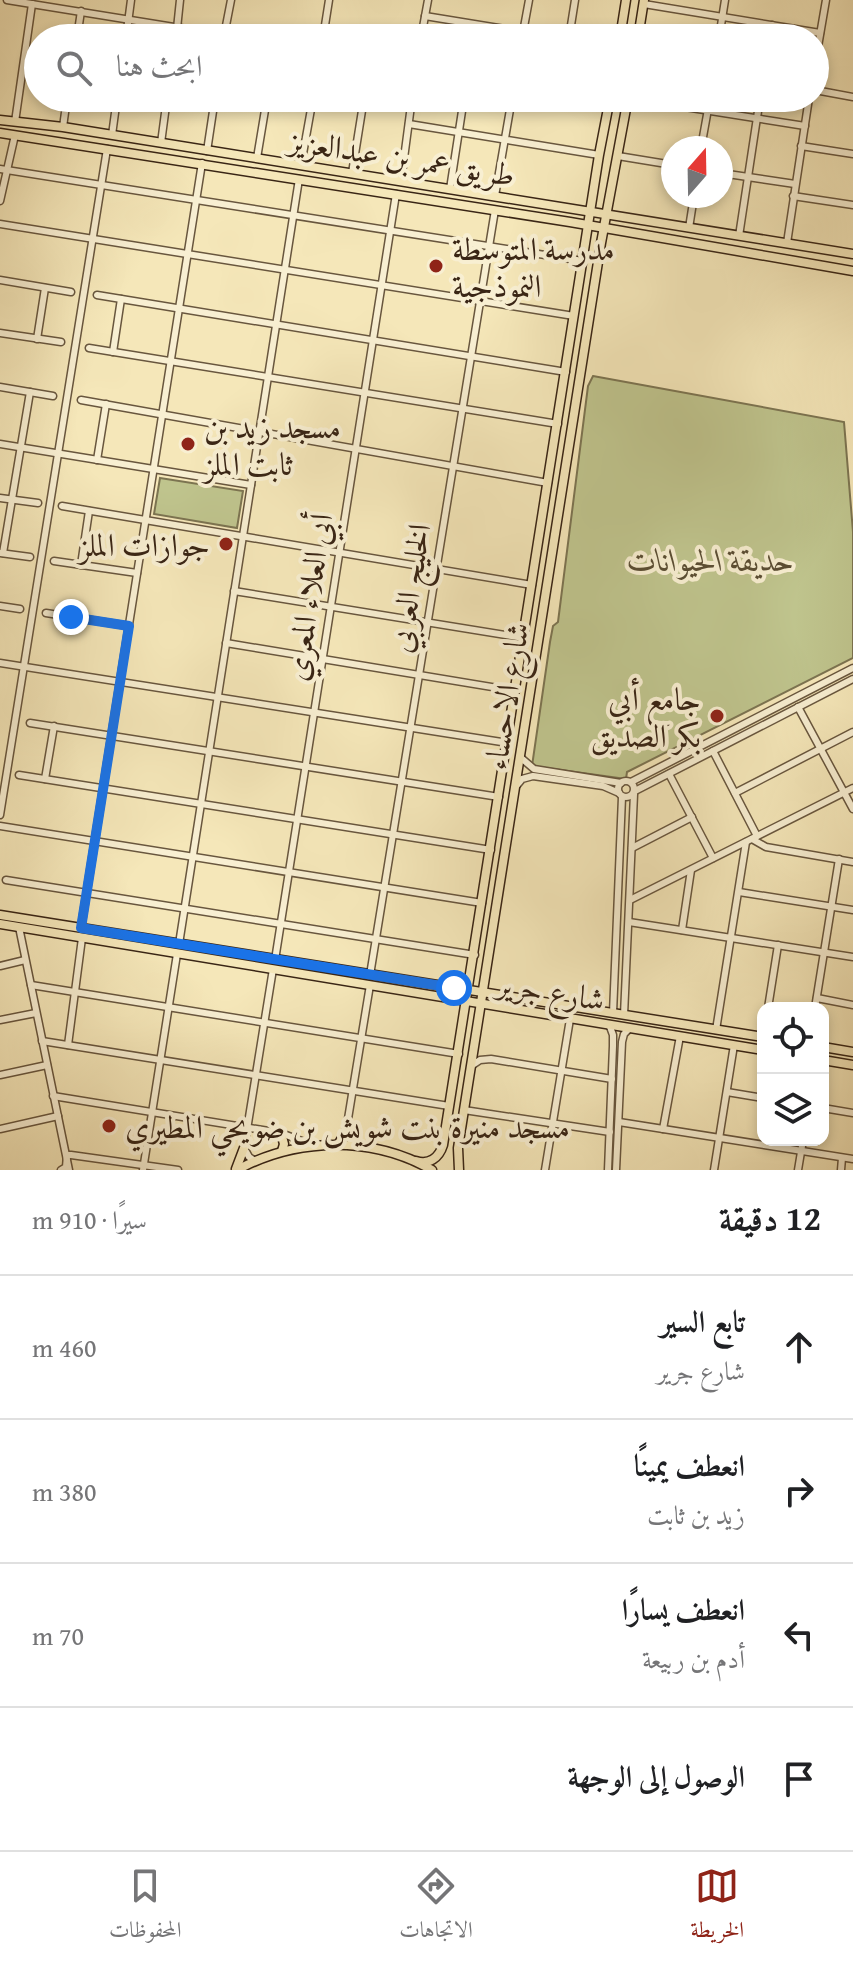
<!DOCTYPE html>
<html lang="ar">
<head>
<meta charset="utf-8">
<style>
	:root { --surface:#fff; --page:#f2f2f2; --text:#202124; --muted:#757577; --line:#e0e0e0; --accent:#8f2418 }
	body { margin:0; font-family:"Gentium Book Plus",Amiri,serif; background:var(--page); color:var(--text); direction:rtl }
	.controls { position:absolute; right:24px; bottom:24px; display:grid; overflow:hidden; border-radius:16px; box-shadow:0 4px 12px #0003 }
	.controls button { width:72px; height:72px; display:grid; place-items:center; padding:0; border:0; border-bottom:2px solid var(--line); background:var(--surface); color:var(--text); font:40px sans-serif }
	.compass { position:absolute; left:661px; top:136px; width:72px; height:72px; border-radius:50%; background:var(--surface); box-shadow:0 4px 12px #0003; rotate:20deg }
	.stop { position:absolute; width:24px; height:24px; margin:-18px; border:6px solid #1a73e8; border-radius:50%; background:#fff }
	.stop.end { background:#1a73e8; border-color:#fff; box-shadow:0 2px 8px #0008 }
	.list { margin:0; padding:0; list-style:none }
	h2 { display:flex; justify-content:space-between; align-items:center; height:104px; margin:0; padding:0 32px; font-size:34px }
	h2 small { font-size:26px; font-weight:400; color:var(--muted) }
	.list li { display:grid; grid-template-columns:52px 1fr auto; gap:24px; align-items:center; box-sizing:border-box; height:144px; padding:0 32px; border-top:2px solid var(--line) }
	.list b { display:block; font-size:30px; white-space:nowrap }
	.list p { margin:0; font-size:26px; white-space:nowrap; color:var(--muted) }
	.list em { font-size:26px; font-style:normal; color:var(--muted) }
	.icon { flex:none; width:44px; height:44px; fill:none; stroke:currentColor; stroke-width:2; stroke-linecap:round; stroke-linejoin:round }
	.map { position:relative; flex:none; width:853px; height:1170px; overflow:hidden; direction:ltr }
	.search { position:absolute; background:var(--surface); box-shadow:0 4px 12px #0003; left:24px; right:24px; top:24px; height:88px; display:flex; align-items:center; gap:20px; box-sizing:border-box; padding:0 28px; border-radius:44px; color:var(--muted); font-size:30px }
	.sheet { height:680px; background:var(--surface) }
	nav { display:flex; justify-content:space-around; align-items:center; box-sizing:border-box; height:112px; border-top:2px solid var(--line); background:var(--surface); font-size:22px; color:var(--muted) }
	nav a { display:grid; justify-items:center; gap:4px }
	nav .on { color:var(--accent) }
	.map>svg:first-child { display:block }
	.green { fill:#bfc48d; stroke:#7c7451; stroke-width:2 }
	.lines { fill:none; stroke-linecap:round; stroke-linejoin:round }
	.minor-casing { stroke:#68563e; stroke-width:9 }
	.major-casing { stroke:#392515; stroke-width:11 }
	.minor { stroke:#f8efd2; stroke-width:6 }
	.major { stroke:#f5e7b9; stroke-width:8 }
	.route { stroke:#1a73e8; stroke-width:10 }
	.poi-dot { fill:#8f2418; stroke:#f8efd2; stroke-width:3 }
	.labels { text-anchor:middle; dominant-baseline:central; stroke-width:8; stroke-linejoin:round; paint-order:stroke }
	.street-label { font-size:32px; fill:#392515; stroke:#f8efd2 }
	.poi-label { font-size:32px; fill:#392515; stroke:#f8efd2; text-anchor:start }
	.park-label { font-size:32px; font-style:italic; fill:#5a4d33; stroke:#f8efd2 }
</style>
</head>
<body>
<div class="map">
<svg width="853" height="1170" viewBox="0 0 853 1170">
	<rect width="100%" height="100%" fill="#f5e7b9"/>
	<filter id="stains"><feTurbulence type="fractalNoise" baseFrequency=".0025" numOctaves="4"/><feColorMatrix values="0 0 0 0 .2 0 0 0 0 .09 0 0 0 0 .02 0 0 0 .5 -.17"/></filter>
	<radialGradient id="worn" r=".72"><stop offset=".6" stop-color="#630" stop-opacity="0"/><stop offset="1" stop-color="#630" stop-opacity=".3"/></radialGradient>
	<g class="green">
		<polygon points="593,376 844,422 853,532 853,658 627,772 626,779 532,766 550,642 553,626 558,622 588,386"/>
		<polygon points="160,478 243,491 237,528 154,514"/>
	</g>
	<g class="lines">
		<defs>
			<g id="minor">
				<polyline points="7,0 242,38"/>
				<polyline points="644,4 820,33"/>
				<polyline points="425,16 523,32"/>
				<polyline points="224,36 231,0"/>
				<polyline points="77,38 81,11"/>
				<polyline points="126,38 131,0"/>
				<polyline points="176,38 180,0"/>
				<polyline points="323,38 329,0"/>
				<polyline points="421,38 428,0"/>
				<polyline points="522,38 529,0"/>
				<polyline points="569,38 575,0"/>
				<polyline points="719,38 725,0"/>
				<polyline points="770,38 772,25"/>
				<polyline points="815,64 826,0"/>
				<polyline points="815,90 853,97"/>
				<polyline points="628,98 805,126"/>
				<polyline points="15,122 32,4"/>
				<polyline points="409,124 599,155"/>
				<polyline points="63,127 67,98"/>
				<polyline points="112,135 117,98"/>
				<polyline points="161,143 167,98"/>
				<polyline points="801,146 853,154"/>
				<polyline points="701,148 710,98"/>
				<polyline points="207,151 215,98"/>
				<polyline points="618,156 673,165"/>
				<polyline points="257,158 267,98"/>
				<polyline points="301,165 313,98"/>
				<polyline points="0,169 583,261"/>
				<polyline points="352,173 364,98"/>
				<polyline points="721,173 795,184"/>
				<polyline points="401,181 412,98"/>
				<polyline points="450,189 464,98"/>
				<polyline points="495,196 512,98"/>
				<polyline points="793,196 853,205"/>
				<polyline points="0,201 15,135"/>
				<polyline points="0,224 574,316"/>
				<polyline points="689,228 694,196"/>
				<polyline points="739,236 760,98"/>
				<polyline points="787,243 809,98"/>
				<polyline points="0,280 71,292"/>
				<polyline points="97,295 566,372"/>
				<polyline points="0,333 61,342"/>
				<polyline points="37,339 45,288"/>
				<polyline points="89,348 558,424"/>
				<polyline points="113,352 121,299"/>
				<polyline points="0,387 53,396"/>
				<polyline points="81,400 548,483"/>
				<polyline points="0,444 251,485"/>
				<polyline points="97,460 106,404"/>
				<polyline points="0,498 38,503"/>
				<polyline points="62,506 532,585"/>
				<polyline points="0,553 30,557"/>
				<polyline points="3,553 30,392"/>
				<polyline points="54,561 137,573"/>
				<polyline points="81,565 89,511"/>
				<polyline points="234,591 524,638"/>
				<polyline points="0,606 20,609"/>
				<polyline points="46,613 129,626"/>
				<polyline points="226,643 516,691"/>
				<polyline points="0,663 508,743"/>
				<polyline points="798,707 853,809"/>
				<polyline points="30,723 499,797"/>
				<polyline points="713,751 757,836"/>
				<polyline points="520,757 534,769 621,783"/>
				<polyline points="669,774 713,858"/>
				<polyline points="19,775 491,850"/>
				<polyline points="45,779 54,726"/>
				<circle cx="626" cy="789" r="8"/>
				<polyline points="631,782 853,668"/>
				<polyline points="517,785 522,779 533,776 603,786 619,793"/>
				<polyline points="635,791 853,679"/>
				<polyline points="735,793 853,732"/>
				<polyline points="0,815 107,149"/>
				<polyline points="0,826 482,903"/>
				<polyline points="752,839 766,847 853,862"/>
				<polyline points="632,848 692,817"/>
				<polyline points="6,880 475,955"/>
				<polyline points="739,892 853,910"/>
				<polyline points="630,900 853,788"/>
				<polyline points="629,922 853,957"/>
				<polyline points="19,927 69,1170"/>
				<polyline points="81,928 202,163"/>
				<polyline points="682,930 691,870"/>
				<polyline points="179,944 299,179"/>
				<polyline points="275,960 396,194"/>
				<polyline points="0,966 25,960"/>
				<polyline points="370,975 495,210"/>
				<polyline points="31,985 459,1054"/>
				<polyline points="817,998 853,1005"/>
				<polyline points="768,1008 778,945"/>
				<polyline points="815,1008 839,859"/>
				<polyline points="613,1013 622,797"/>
				<polyline points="624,1015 634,794"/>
				<polyline points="0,1020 36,1013"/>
				<polyline points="716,1030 746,842"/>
				<polyline points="42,1041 449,1106"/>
				<polyline points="68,1045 82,938"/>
				<polyline points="471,1066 480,1060 491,1059 612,1079"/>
				<polyline points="0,1075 47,1065"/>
				<polyline points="727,1092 763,1098"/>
				<polyline points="53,1096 281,1133 312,1145"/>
				<polyline points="823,1108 853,1113"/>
				<polyline points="464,1110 610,1132"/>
				<polyline points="619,1122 853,1159"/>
				<polyline points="0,1129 58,1116"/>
				<polyline points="663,1129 680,1036"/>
				<polyline points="353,1145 346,1131 370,985"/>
				<polyline points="255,1161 249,1157 244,1148 273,969"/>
				<polyline points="61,1170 66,1167 67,1155 71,1155 178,1170"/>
				<polyline points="143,1170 177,954"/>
				<polyline points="545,1170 570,1019"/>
				<polyline points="608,1170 613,1046 613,1035 609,1024"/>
				<polyline points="616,1170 622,1042 624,1034 629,1029"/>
				<polyline points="714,1170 734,1045"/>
				<polyline points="798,1170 803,1140"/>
				<polyline points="841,1170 842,1158"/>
			</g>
			<g id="major">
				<polyline points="620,38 626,0"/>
				<polyline points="638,38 644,0"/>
				<polyline points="0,120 63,127 853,254"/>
				<polyline points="0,133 570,222 853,271"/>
				<polyline points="0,915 763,1037"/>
				<polyline points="0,924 763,1050"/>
				<polyline points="823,1047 853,1052"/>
				<polyline points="823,1060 853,1065"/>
				<polyline points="281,1133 284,1144 282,1151"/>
				<polyline points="338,1145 346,1131"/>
				<path d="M 416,1161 C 429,1165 439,1158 443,1145 L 599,155 L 610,98"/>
				<polyline points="236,1169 244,1148"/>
				<path d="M 237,1170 C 297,1137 372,1136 432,1170"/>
				<polyline points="459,1170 458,1148 601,243 628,98"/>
			</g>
		</defs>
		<use href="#minor" class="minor-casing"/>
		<use href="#major" class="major-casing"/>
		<use href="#minor" class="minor"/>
		<use href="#major" class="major"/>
	</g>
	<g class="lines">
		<polyline class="route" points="71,617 129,626 81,928 454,988"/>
	</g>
	<g class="poi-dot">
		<circle cx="436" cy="266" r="8"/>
		<circle cx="188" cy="444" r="8"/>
		<circle cx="226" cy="544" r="8"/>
		<circle cx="717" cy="716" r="8"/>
		<circle cx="109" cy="1126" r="8"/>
	</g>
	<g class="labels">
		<g class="street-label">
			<text transform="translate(402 157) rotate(9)">طريق عمر بن عبدالعزيز</text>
			<text transform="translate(409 588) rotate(-81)">الخليج العربي</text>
			<text transform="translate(308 597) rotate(-81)">أبي العلاء المعري</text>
			<text transform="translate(506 696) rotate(-81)">شارع الاحساء</text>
			<text transform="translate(551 991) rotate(9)">شارع جرير</text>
		</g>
		<g class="poi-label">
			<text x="452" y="248">مدرسة المتوسطة<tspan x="452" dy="37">النموذجية</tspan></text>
			<text x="204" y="426">مسجد زيد بن<tspan x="204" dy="37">ثابت الملز</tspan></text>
			<text x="210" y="544" text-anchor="end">جوازات الملز</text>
			<text x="701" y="698" text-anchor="end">جامع أبي<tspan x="701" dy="37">بكر الصديق</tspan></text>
			<text x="125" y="1126">مسجد منيرة بنت شويش بن ضويحي المطيري</text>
		</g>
		<g class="park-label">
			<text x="711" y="559">حديقة الحيوانات</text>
		</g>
	</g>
	<rect width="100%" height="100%" filter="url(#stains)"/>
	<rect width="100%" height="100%" fill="url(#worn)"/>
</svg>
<div class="controls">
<button><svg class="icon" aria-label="locate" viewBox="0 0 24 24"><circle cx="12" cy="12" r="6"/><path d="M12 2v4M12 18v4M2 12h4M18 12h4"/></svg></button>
<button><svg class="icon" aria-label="layers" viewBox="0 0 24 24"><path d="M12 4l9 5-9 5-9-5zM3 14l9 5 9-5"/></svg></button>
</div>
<svg class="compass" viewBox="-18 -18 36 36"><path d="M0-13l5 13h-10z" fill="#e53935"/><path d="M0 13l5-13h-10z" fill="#757577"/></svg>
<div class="stop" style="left:454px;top:988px"></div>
<div class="stop end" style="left:71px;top:617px"></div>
<div class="search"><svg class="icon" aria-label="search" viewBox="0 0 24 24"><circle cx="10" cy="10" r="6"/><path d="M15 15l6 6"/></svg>ابحث هنا</div>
</div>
<section class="sheet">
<h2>12 دقيقة<small>سيرًا · 910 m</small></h2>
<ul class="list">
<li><svg class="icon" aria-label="ahead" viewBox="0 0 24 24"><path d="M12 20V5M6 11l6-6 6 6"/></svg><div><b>تابع السير</b><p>شارع جرير</p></div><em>460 m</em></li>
<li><svg class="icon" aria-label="right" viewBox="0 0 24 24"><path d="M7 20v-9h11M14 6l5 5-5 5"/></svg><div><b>انعطف يمينًا</b><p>زيد بن ثابت</p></div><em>380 m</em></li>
<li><svg class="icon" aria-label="left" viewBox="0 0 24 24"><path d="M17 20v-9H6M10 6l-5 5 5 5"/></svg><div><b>انعطف يسارًا</b><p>أدم بن ربيعة</p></div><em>70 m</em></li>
<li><svg class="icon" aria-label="arrive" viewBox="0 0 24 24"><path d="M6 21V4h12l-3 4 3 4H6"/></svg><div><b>الوصول إلى الوجهة</b></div></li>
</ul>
</section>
<nav>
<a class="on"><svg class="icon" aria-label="map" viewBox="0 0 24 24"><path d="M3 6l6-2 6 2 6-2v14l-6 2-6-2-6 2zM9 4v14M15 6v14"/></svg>الخريطة</a>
<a><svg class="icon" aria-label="directions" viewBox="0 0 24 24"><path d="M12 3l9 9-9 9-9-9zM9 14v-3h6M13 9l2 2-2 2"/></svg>الاتجاهات</a>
<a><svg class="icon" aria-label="saved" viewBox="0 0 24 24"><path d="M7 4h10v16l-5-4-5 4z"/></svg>المحفوظات</a>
</nav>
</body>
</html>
